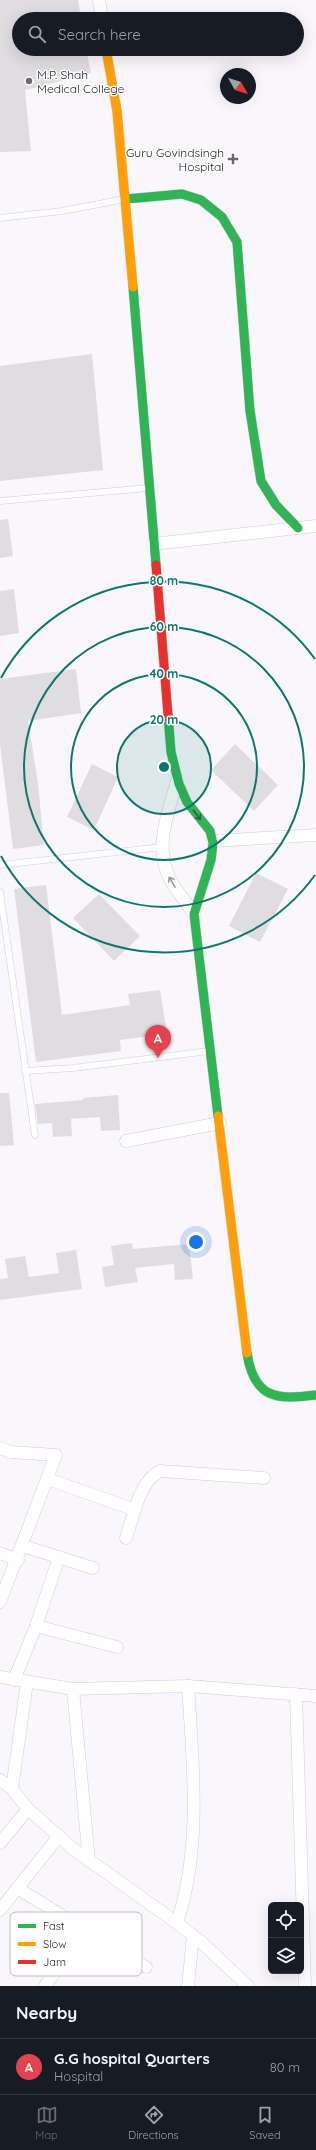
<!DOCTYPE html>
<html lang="en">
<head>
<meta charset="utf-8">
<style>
	:root { --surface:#171b24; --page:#20242c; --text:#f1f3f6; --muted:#9ea1a6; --line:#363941; --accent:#6c6a6e }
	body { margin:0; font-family:Quicksand,sans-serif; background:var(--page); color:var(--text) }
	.controls { position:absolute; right:12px; bottom:12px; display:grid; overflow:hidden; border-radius:6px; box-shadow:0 4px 16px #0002 }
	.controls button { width:36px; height:36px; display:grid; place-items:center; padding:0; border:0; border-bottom:1px solid var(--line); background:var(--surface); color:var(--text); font:20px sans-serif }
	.compass { position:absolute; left:220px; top:68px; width:36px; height:36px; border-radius:50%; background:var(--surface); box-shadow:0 4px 16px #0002; rotate:129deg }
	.you { position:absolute; left:196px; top:1242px; width:14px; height:14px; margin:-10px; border:3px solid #fff; border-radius:50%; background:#1a73e8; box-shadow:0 0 0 6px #1a73e833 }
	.badge { display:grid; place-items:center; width:26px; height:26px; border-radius:50%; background:var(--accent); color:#fff; font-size:13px; font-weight:700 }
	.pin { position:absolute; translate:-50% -33px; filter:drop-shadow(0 1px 2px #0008) }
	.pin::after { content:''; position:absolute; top:21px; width:14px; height:12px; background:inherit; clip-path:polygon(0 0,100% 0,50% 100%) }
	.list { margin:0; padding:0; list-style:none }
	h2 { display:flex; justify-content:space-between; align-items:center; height:52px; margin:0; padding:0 16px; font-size:17px }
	h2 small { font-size:13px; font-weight:400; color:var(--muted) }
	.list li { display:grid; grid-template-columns:26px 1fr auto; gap:12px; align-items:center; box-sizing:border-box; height:56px; padding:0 16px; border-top:1px solid var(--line) }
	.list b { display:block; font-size:15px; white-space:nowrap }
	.list p { margin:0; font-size:13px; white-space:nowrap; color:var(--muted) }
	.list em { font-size:13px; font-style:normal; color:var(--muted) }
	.icon { flex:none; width:22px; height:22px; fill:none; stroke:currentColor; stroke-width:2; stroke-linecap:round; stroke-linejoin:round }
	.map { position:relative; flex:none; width:316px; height:1986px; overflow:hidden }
	.search { position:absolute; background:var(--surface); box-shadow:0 4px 16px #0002; left:12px; right:12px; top:12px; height:44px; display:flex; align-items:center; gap:10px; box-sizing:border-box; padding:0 14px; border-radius:22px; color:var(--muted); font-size:15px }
	.sheet { height:108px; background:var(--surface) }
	nav { display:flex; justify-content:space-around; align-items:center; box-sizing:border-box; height:56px; border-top:1px solid var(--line); background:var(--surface); font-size:11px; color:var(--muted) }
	nav a { display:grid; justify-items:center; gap:2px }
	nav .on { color:var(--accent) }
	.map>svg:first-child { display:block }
	.building { fill:#dfdde0 }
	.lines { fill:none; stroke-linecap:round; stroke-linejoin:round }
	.lane-casing { stroke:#cfced2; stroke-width:7 }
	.street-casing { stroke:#cfced2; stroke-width:13 }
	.fast-casing { stroke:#cfced2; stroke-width:10 }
	.slow-casing { stroke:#cfced2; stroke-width:10 }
	.jam-casing { stroke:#cfced2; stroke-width:10 }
	.lane { stroke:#fefeff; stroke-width:6 }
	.street { stroke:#fefeff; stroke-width:12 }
	.fast { stroke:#30b455; stroke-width:9 }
	.slow { stroke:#ff9f0a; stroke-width:9 }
	.jam { stroke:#e5322d; stroke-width:9 }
	.oneway { stroke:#276238 }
	.oneway2 { stroke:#9a999b }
	.ring { fill:none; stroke:#0f766e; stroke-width:2 }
	.poi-dot { fill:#6c6a6e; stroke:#fff; stroke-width:1.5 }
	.labels { text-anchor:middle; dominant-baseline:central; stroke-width:3; stroke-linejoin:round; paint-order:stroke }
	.poi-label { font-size:12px; fill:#201e21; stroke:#fff; text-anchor:start }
	.key { fill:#fff; stroke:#bcbcbc; stroke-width:1 }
	.key-label { font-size:11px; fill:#201e21 }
	.centre { fill:#0f766e; stroke:#fff; stroke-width:2 }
	.ring-label { font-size:12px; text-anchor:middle; font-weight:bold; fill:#0f766e; stroke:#fff; stroke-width:3; stroke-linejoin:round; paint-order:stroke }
</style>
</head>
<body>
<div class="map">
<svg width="316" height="1986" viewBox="0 0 316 1986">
	<rect width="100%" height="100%" fill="#f9f7fc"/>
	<g class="building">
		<polygon points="0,0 78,0 81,19 19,19 19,49 86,49 91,73 25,90 31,151 0,152"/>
		<polygon points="92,354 103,470 0,481 0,366"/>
		<polygon points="8,519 13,556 0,558 0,520"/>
		<polygon points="14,589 19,633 0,636 0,591"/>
		<polygon points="76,669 81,713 28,721 38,783 44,845 13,849 0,745 0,679"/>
		<polygon points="235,744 278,785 254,811 211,770"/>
		<polygon points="92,764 118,777 94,830 67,817"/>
		<polygon points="256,873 288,889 260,942 229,926"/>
		<polygon points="46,885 62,1015 130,1005 128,994 160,990 167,1034 120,1040 121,1051 36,1062 14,889"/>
		<polygon points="99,894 140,936 114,961 73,918"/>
		<polygon points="0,1093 9,1093 14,1145 0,1146"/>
		<polygon points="118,1095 120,1130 101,1131 100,1117 71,1119 72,1136 53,1137 52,1123 38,1124 35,1104 83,1100 83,1098"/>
		<polygon points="132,1243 133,1249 189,1244 193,1279 175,1280 174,1264 135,1268 138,1282 105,1287 102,1267 114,1265 111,1246"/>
		<polygon points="76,1250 82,1289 0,1300 0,1279 8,1278 5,1259 25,1256 29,1277 59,1273 56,1253"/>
	</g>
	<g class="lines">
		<defs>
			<g id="lane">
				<polyline points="0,218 62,211 125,199"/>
				<polyline points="0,501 148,488"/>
				<polyline points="0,865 162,847"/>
				<polyline points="0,892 35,1135"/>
				<polyline points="25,1071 73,1068 209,1051"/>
			</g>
			<g id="street">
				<polyline points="99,0 102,19"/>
				<polyline points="153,544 316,526"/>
				<path d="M 177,781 C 168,813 153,849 171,881 C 178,893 187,903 194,914"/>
				<polyline points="213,841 316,835"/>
				<polyline points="126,1141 220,1123"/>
				<polyline points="0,1448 11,1452 56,1455 0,1602"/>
				<polyline points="48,1479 135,1510"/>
				<path d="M 126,1538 C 134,1515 138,1483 160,1471 L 264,1478"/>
				<polyline points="23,1546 93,1568"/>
				<polyline points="0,1553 18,1560"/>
				<polyline points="36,1626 117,1647"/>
				<polyline points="0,1677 73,1689 188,1686 316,1696"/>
				<polyline points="14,1680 36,1626 59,1557"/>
				<polyline points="73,1689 89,1861"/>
				<polyline points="296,1694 305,1986"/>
				<polyline points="0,1780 12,1789 28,1809 72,1848 177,1923 201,1942 248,1986"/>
				<polyline points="12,1789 27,1682"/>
				<polyline points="0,1843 28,1809"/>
				<polyline points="17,1888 146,1967"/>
				<polyline points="0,1910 59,1836"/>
				<path d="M 177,1923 C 202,1847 193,1765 188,1686"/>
				<polyline points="45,1986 85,1930"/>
				<polyline points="188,1986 193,1936"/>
			</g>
			<g id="fast">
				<polyline points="126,199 182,194 201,200 222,217 237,242 250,411 261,481 276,505 298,528"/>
				<polyline points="133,287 156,565"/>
				<polyline points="168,715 171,752 179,784 187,802 210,831 213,843 211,860 194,914 218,1116"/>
				<path d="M 247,1353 C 254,1399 277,1400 316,1395"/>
			</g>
			<g id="slow">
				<polyline points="106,49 117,111 133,287"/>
				<polyline points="218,1116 247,1353"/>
			</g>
			<polyline id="jam" points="156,565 168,715"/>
		</defs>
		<use href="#lane" class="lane-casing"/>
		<use href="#street" class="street-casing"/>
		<use href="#fast" class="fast-casing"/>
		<use href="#slow" class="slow-casing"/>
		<use href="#jam" class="jam-casing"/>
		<use href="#lane" class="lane"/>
		<use href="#street" class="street"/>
		<use href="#fast" class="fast"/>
		<use href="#slow" class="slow"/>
		<use href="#jam" class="jam"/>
	</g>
	<defs><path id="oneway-shaft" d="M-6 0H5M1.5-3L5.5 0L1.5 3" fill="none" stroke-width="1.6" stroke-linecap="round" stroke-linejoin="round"/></defs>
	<use class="oneway" href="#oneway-shaft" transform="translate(197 815) rotate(52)"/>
	<use class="oneway2" href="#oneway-shaft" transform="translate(172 882) rotate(-120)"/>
	<circle cx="164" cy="767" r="47" fill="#0f766e" fill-opacity=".12"/>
	<g class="ring">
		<circle cx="164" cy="767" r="47"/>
		<circle cx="164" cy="767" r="93"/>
		<circle cx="164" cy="767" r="140"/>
		<path d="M315 875A186 186 0 0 1 1 856M1 678A186 186 0 0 1 315 659"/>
	</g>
	<g class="poi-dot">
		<circle cx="29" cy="81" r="4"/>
		<path d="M231 153h4v4h4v4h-4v4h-4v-4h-4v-4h4z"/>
	</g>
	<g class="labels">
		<g class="poi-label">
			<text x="37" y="74">M.P. Shah<tspan x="37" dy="14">Medical College</tspan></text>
			<text x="224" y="152" text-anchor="end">Guru Govindsingh<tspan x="224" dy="14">Hospital</tspan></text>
		</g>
	</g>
	<rect x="10" y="1912" width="132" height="64" rx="6" class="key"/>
	<rect x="18" y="1924" width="18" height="4" fill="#30b455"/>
	<rect x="18" y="1942" width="18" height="4" fill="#ff9f0a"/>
	<rect x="18" y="1960" width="18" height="4" fill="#e5322d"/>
	<g class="key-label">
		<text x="43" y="1930">Fast</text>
		<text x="43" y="1948">Slow</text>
		<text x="43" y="1966">Jam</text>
	</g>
	<circle cx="164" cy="767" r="6" class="centre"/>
	<g class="ring-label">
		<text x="164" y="585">80 m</text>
		<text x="164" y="631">60 m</text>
		<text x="164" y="678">40 m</text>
		<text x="164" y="724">20 m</text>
	</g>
</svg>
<div class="controls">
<button><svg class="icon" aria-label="locate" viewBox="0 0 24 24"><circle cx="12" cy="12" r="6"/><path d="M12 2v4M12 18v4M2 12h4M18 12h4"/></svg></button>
<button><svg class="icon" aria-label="layers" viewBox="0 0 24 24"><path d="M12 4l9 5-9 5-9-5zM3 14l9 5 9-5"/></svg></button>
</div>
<svg class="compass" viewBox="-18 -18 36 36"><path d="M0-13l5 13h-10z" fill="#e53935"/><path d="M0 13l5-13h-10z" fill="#9ea1a6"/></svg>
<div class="you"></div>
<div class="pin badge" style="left:158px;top:1058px;background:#e0444e">A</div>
<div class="search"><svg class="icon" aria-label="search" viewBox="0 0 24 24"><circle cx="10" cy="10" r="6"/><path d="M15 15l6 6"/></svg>Search here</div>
</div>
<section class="sheet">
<h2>Nearby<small></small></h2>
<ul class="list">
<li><span class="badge" style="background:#e0444e">A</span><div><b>G.G hospital Quarters</b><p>Hospital</p></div><em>80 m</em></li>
</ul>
</section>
<nav>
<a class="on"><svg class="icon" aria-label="map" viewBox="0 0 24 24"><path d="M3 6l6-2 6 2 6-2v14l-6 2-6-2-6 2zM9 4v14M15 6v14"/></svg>Map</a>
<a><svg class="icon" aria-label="directions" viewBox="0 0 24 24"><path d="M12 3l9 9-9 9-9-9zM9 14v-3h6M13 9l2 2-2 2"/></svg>Directions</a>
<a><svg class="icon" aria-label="saved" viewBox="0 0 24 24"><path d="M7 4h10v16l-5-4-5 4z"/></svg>Saved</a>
</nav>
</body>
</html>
